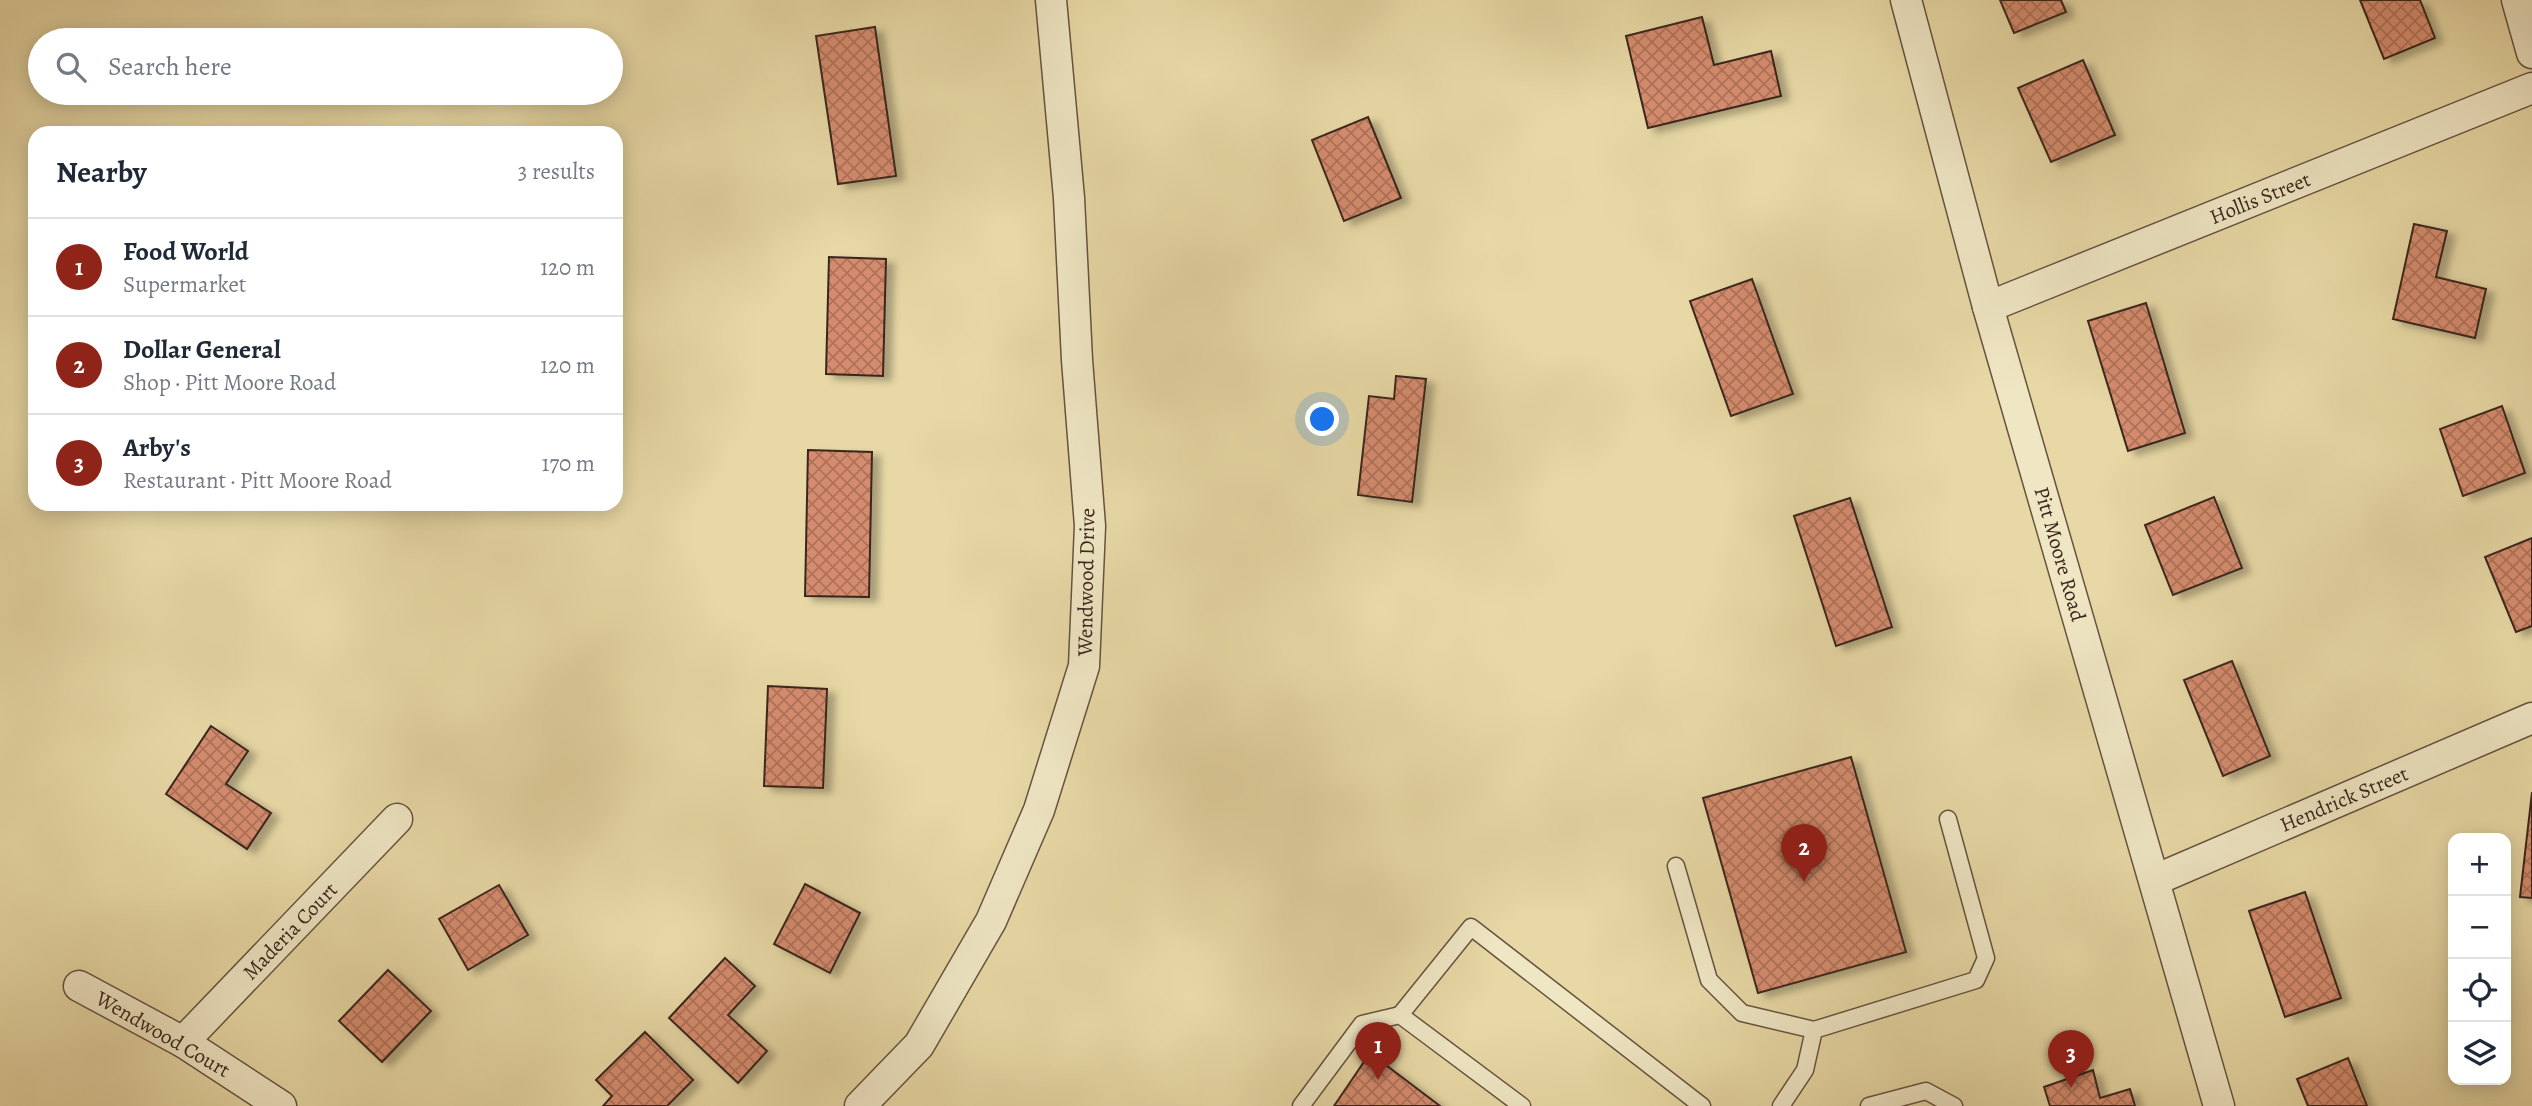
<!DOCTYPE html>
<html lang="en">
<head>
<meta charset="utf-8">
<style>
	:root { --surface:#fff; --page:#f6f6f7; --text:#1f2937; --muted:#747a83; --line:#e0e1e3; --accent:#8f2418 }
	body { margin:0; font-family:Alegreya,serif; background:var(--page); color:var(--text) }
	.controls { position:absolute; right:21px; bottom:21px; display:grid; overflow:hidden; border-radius:14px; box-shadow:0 4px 18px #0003 }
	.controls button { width:63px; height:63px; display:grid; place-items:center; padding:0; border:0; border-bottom:2px solid var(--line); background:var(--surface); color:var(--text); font:35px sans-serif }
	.you { position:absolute; left:1323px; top:420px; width:24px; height:24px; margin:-18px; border:5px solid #fff; border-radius:50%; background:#1a73e8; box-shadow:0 0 0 10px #1a73e833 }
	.badge { display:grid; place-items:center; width:46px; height:46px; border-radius:50%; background:var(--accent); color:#fff; font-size:23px; font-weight:700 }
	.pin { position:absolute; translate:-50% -58px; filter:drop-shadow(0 2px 4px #0008) }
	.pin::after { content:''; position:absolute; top:37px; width:24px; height:21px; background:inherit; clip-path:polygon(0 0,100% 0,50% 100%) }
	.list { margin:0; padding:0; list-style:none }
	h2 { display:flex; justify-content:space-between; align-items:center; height:91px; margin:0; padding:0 28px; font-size:30px }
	h2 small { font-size:23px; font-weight:400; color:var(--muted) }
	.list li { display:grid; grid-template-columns:46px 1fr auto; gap:21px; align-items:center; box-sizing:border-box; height:98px; padding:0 28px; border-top:2px solid var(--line) }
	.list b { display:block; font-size:26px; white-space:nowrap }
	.list p { margin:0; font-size:23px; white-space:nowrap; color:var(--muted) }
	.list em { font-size:23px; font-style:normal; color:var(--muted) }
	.icon { flex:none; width:38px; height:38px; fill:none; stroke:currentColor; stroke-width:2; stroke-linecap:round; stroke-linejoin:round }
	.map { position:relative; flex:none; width:2532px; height:1106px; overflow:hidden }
	.search { position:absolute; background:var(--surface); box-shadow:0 4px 18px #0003; left:28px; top:28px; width:595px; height:77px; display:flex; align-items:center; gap:18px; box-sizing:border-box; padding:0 24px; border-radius:38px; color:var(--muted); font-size:26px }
	.panel { position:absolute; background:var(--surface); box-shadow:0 4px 18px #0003; left:28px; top:126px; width:595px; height:385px; border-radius:21px }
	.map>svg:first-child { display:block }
	.building { fill:url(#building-cross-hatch); stroke:#3b271f; stroke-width:2; filter:url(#shadow) }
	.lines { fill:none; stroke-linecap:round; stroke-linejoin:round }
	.lane-casing { stroke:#665340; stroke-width:19 }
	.street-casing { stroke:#665340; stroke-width:33 }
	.lane { stroke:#efe6c4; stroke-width:16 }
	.street { stroke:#efe6c4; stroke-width:30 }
	.labels { text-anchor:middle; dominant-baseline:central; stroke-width:5; stroke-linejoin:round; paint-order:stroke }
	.street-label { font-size:21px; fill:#3b271f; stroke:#efe6c4 }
</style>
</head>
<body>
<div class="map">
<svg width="2532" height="1106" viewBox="0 0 2532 1106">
	<defs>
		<pattern id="building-cross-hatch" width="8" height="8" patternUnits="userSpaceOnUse" patternTransform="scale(1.75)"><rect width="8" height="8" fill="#d58c6e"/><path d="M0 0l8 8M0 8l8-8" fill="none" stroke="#ae725a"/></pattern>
		<filter id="shadow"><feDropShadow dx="8" dy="4.5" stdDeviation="3.5" flood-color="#0004"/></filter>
	</defs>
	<rect width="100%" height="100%" fill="#e7d8a5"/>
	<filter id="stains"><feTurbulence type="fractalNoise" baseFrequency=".00286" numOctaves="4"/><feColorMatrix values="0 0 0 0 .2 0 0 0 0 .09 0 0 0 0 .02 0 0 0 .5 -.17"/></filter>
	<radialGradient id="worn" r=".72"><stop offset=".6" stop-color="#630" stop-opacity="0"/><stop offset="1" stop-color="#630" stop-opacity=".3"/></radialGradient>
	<g class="building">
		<polygon points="2000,0 2061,0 2066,12 2014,33"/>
		<polygon points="2360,0 2420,0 2435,38 2384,59"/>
		<polygon points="1702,17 1714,65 1771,51 1781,96 1648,128 1626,36"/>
		<polygon points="875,27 896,176 838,184 816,36"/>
		<polygon points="2083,60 2115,135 2051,162 2018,88"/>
		<polygon points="1368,117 1401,198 1344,221 1312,140"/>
		<polygon points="2414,224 2447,231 2436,277 2486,289 2475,338 2393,319"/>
		<polygon points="829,257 886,259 883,376 826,374"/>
		<polygon points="1752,279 1793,394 1731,416 1690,301"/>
		<polygon points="2146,303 2185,433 2128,451 2088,321"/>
		<polygon points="1396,376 1426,379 1412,502 1358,495 1369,396 1394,399"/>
		<polygon points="2502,406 2525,473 2463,496 2440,429"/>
		<polygon points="808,450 872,452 869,597 805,596"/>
		<polygon points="2214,497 2242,568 2173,595 2145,525"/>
		<polygon points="1850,498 1892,627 1836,646 1794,516"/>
		<polygon points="2532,538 2532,626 2516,632 2485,557"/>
		<polygon points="2232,661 2270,756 2223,776 2184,680"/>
		<polygon points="768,686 827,689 823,788 764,786"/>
		<polygon points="211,726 248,751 226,784 271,813 247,849 166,794"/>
		<polygon points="1851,757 1906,952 1758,993 1703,798"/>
		<polygon points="2532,792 2532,898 2520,897"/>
		<polygon points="805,884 860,913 830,973 774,944"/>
		<polygon points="499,885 528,935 468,970 439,919"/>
		<polygon points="2305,892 2341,998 2285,1017 2249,911"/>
		<polygon points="725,958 755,986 728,1015 767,1051 738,1083 669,1018"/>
		<polygon points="388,970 431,1011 382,1062 339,1021"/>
		<polygon points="645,1032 693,1080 667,1106 603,1106 612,1096 596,1080"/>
		<polygon points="1370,1053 1440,1106 1334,1106"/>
		<polygon points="2348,1058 2367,1106 2308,1106 2297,1079"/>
		<polygon points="2093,1070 2100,1098 2130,1089 2135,1106 2050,1106 2044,1087"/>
	</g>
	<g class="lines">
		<defs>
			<g id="lane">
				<polyline points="1676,866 1709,980 1742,1013 1814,1030"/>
				<polyline points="1301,1106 1362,1024 1400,1015"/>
				<polyline points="1522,1106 1400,1015 1471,927 1702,1106"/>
				<polyline points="1781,1106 1805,1070 1814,1030 1976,980 1986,958 1948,819"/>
				<polyline points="1869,1106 1926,1091 1954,1106"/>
			</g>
			<g id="street">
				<polyline points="1906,0 1988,307 2219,1106"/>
				<polyline points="2517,0 2532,53"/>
				<polyline points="1988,307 2532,88"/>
				<polyline points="2155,880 2532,718"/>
				<polyline points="79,986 183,1042 281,1106"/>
				<polyline points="183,1042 397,819"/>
				<polyline points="860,1106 919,1045 991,921 1039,810 1084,666 1090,526 1077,360 1069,198 1051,0"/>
			</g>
		</defs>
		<use href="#lane" class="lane-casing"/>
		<use href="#street" class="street-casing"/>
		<use href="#lane" class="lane"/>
		<use href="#street" class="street"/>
	</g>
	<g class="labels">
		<g class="street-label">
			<text transform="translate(2260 198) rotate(-22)">Hollis Street</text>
			<text transform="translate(2060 554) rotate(74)">Pitt Moore Road</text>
			<text transform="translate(1086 582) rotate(-89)">Wendwood Drive</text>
			<text transform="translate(2344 799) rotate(-23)">Hendrick Street</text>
			<text transform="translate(290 931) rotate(-46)">Maderia Court</text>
			<text transform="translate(163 1034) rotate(30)">Wendwood Court</text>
		</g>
	</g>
	<rect width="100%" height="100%" filter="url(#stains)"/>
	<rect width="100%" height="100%" fill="url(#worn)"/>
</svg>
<div class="controls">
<button>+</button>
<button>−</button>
<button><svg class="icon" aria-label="locate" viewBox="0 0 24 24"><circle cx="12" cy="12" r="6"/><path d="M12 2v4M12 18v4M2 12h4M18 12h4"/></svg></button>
<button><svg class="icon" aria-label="layers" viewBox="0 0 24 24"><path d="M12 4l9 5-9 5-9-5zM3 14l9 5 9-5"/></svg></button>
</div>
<div class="you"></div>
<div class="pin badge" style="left:1378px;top:1080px">1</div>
<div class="pin badge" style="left:1804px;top:882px">2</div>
<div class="pin badge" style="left:2071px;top:1088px">3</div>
<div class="search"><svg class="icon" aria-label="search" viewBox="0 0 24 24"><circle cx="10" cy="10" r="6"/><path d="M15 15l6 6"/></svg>Search here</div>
<section class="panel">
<h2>Nearby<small>3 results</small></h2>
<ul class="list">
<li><span class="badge">1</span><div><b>Food World</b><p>Supermarket</p></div><em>120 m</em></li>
<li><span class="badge">2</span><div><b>Dollar General</b><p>Shop · Pitt Moore Road</p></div><em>120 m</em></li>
<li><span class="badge">3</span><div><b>Arby's</b><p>Restaurant · Pitt Moore Road</p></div><em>170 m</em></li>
</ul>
</section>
</div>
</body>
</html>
